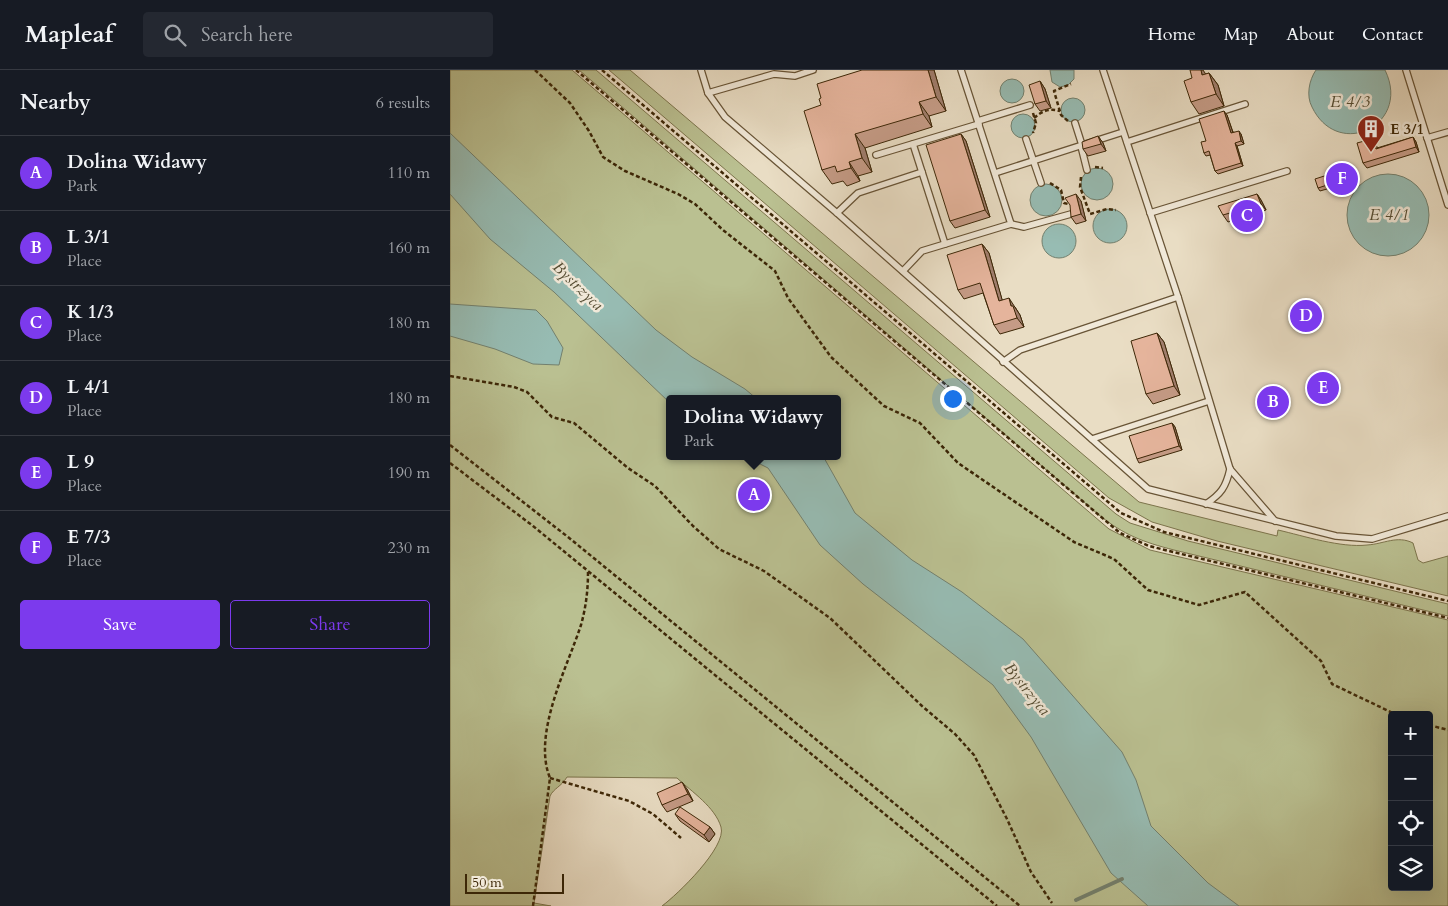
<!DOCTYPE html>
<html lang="en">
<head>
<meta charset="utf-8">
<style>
	:root { --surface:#171b24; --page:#242831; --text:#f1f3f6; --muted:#9ea1a6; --line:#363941; --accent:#7c3aed }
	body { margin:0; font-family:Cardo,serif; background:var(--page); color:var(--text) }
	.controls { position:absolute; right:15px; bottom:15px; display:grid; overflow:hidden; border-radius:5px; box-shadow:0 5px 20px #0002 }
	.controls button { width:45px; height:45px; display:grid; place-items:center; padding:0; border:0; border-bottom:1px solid var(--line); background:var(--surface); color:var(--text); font:25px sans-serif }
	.scale { position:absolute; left:15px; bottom:12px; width:99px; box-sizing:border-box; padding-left:5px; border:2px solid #3d2707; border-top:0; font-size:14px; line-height:18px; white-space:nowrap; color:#3d2707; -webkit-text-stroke:4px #f1e9d9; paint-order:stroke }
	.you { position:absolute; left:502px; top:328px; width:18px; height:18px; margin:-12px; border:4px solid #fff; border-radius:50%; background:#1a73e8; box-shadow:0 0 0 8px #1a73e833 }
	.badge { display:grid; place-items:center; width:32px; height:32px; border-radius:50%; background:var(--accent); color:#fff; font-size:16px; font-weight:700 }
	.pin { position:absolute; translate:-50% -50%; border:2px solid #fff; box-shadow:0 1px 5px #0006 }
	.popup { position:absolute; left:216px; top:325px; width:175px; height:65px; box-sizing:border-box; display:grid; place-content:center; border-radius:5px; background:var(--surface); filter:drop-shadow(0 1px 4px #0005); font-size:16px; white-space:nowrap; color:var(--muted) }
	.popup b { font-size:19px; color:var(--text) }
	.popup::after { content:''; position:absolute; left:50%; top:100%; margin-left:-10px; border:10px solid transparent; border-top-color:var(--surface) }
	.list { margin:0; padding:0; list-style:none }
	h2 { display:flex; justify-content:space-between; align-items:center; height:65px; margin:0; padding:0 20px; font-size:21px }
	h2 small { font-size:16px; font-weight:400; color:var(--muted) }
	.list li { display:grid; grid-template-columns:32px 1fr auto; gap:15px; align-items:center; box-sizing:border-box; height:75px; padding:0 20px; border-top:1px solid var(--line) }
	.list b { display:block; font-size:19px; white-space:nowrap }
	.list p { margin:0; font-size:16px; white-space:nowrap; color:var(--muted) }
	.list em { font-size:16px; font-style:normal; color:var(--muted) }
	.actions { display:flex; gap:10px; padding:15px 20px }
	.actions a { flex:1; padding:11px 0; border:1px solid var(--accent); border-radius:5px; text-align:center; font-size:18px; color:var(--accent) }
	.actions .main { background:var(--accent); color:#fff }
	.icon { flex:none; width:28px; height:28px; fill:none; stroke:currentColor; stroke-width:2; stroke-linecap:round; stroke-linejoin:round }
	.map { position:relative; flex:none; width:998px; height:836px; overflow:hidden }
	header { display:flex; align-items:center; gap:30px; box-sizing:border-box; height:70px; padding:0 25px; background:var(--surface); border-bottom:1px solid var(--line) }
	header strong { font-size:24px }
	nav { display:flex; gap:28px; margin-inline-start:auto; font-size:18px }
	.search { width:350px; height:45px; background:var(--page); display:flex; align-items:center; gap:12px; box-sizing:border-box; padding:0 18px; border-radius:5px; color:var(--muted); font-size:19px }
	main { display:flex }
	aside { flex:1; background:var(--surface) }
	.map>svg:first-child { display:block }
	.green { fill:#bac091; stroke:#7c744c; fill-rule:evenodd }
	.water { fill:#97bcb3; stroke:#73806e }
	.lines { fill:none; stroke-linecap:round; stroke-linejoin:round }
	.stream { stroke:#73806e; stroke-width:4 }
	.lane-casing { stroke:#685436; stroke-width:8 }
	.path { stroke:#3d2707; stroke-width:2.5; stroke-dasharray:4 2.5; stroke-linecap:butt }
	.lane { stroke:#f1e9d9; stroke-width:5.5 }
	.wall { fill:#c59b86; stroke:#3d2707 }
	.shaded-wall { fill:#a07e6d; stroke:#3d2707 }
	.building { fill:#e5b49c; stroke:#3d2707 }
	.labels { text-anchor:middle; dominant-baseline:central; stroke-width:5; stroke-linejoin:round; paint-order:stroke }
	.poi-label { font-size:15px; font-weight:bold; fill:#3d2707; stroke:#f1e9d9; text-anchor:start }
	.water-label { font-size:16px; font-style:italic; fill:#544c32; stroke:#f1e9d9 }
</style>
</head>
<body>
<header>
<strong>Mapleaf</strong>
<div class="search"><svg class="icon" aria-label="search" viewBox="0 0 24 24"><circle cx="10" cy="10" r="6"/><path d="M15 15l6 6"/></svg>Search here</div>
<nav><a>Home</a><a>Map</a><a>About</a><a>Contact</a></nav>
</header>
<main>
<aside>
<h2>Nearby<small>6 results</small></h2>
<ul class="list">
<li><span class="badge">A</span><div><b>Dolina Widawy</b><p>Park</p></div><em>110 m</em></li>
<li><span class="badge">B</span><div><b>L 3/1</b><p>Place</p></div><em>160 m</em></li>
<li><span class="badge">C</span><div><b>K 1/3</b><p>Place</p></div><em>180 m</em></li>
<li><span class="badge">D</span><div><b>L 4/1</b><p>Place</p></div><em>180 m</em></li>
<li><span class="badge">E</span><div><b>L 9</b><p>Place</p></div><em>190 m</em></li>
<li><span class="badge">F</span><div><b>E 7/3</b><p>Place</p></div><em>230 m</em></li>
</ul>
<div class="actions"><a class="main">Save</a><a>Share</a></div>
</aside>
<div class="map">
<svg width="998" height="836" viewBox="0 0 998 836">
	<rect width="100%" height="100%" fill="#e9ddc4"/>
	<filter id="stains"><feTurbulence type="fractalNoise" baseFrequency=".004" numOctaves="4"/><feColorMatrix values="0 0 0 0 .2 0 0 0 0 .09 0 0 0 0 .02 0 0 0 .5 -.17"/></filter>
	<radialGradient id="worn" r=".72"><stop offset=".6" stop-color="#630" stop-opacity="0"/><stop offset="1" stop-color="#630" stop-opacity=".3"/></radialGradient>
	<g class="green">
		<path d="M 0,0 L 122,0 L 659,459 L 700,480 L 998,550 L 998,836 L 212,836 C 227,825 277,777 271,757 C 265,737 242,722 227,708 L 117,707 C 111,717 104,718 100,726 L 84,833 L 101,836 L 0,836 ZM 220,329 L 388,329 L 388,386 L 220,386 ZM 942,645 L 979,645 L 979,817 L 942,817 Z"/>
		<path d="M 129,0 L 146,0 L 666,444 L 680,453 L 738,471 L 998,534 L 998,546 L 724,480 C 693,472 674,465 649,445 Z"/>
		<path d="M 159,0 L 180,0 L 689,432 L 827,466 L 828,460 C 854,466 891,478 917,475 C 934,474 947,465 963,473 L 968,490 L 973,493 L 998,486 L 998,526 L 767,471 L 702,452 L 659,428 Z"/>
	</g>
	<g class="water">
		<polygon points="600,0 624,0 624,9 618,15 610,17 602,12"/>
		<path d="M 866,0 L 935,0 C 962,55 888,91 862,37 C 856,26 859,10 866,0 Z"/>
		<circle cx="562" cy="21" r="12"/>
		<circle cx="623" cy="40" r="12"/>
		<circle cx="573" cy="56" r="12"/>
		<polygon points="0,63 206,260 242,287 295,319 307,329 220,329 220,333 104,222 40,169 0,124"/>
		<circle cx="647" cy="114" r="16"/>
		<circle cx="938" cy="145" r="41"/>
		<circle cx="596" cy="130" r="16"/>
		<circle cx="660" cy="156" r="17"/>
		<circle cx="609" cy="171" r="17"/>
		<polygon points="0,234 86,240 97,251 113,278 109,295 83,294 45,279 0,266"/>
		<polygon points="294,386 373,386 405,443 462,490 512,522 573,569 672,682 686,710 701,756 758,813 789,836 698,836 661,803 581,667 543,615 413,514 370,475 318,398"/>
	</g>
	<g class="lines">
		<polyline class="stream" points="626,830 672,809"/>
		<defs>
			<g id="lane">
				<polyline points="251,0 258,23 275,47 387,143 698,419 886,466 922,469 998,446"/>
				<polyline points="653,0 728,227 780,399 825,451"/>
				<polyline points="956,0 998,135"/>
				<polyline points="258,23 324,4 345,6 363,0"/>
				<polyline points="528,51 580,35"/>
				<polyline points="625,53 632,75"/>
				<polyline points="977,68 998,62"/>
				<polyline points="576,69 591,113"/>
				<polyline points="677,72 795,34"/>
				<polyline points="463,74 495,174"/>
				<polyline points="631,76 637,100"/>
				<polyline points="426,85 529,54"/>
				<polyline points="545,103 673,62"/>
				<polyline points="387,143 408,123 472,102"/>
				<polyline points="700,143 837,101"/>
				<polyline points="561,154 574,157 621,144"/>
				<polyline points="453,201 472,181 561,154 511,0"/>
				<polyline points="553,292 570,280 728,227"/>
				<polyline points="642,369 759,331"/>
				<path d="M 756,434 C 771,424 776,417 780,399"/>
			</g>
		</defs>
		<use href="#lane" class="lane-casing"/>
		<g class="path">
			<polyline points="85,0 120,33 139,61 153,87 175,101 228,124 245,134 273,160 325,201 338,228 381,287 434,336 470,353 508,393 624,472 664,489 698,520 749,535 795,522 871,591 882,614 947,645"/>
			<polyline points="126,0 670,463 699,476 719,481 998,548"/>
			<polyline points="152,0 671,443 714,462 998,531"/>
			<polyline points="583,43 586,53 583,63"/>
			<path d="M 584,48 C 592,41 599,38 610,41"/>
			<polyline points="618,51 611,45 604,21 621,14"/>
			<polyline points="645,97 653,98"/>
			<polyline points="631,107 630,117 640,144 657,139 666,140"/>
			<polyline points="600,113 611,120 614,133 618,134"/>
			<polyline points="0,306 64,317 77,322 102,347 124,353 178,398 205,416 243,456 269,479 314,501 380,548 472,636 505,664 524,685 557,749 581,802 602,833"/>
			<polyline points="0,375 118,467 570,836"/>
			<polyline points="0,393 83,456 547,836"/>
			<polyline points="979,655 998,660"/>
			<polyline points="100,708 179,731 203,744 231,768"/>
			<path d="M 83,836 L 100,708 C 82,664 117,598 131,555 C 136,537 138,520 138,502"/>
		</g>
		<use href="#lane" class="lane"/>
	</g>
	<g class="wall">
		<polygon points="484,0 496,41 479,46 482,57 415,78 422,102 408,106 410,111 397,116 393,111 382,114 372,100 371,35"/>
		<polygon points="759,3 768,15 774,36 749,44 741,32 756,4"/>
		<polygon points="590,11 595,19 601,38 590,41 585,34"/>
		<polygon points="777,45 783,62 791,64 794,74 787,76 793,96 768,104 765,101 760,85 756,86 754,83 756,71"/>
		<polygon points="511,64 516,71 540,147 505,158 500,151"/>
		<polygon points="648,66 653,73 656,81 638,86 633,79"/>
		<polygon points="963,67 966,72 969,82 917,98 913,93 926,74 927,78"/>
		<polygon points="898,102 901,112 870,121 868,118"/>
		<polygon points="807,124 811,130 816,140 778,152 773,145"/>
		<polygon points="631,131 636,151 626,154 621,147"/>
		<polygon points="532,174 539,183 552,230 565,237 570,245 574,257 550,264 544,255 533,223 514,229 508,220"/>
		<polygon points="707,263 714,272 730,325 703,334 696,324"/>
		<polygon points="877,310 881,322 869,326 867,322"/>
		<polygon points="824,322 827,325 830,336 819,339 816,335"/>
		<polygon points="722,353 725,357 732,380 689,393 687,389"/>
		<polygon points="237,719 243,731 217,742 212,735"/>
		<polygon points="225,744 260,757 265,764 259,772 230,751"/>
	</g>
	<g class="shaded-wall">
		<polygon points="478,0 484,0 496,41 486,27"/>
		<polygon points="751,0 753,0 757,6 752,5"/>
		<polygon points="759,3 768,15 774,36 766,24"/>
		<polygon points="590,11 595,19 601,38 596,31"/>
		<polygon points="469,32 479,46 482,57 473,44"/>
		<polygon points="774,41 777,45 784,66 781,63"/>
		<polygon points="789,61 791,64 794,74 791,71"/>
		<polygon points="405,64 415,78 422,102 412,88"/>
		<polygon points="511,64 516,71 540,147 535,140"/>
		<polygon points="648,66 653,73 656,81 651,74"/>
		<polygon points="963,67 966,72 969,82 966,77"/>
		<polygon points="922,69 926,74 929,84 926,79"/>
		<polygon points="785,73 787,76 793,96 791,93"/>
		<polygon points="399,92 408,106 410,111 401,98"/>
		<polygon points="896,99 898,102 901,112 899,108"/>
		<polygon points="626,124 631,131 636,151 631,144"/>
		<polygon points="807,124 811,130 816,140 811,134"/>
		<polygon points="532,174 539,183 555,240 549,231"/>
		<polygon points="559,228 570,245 574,257 567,248 561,236"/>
		<polygon points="707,263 714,272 730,325 724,316"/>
		<polygon points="874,306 877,310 881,322 878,318"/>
		<polygon points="824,322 827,325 830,336 827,332"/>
		<polygon points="722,353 725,357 732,380 729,376"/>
		<polygon points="232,712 237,719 243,731 238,724"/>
		<polygon points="260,757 265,764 259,772 254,765"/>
	</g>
	<g class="building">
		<polygon points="412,0 478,0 486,27 469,32 473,44 405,64 412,88 399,92 401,98 387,102 385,96 372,100 354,41 371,35 369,29 371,28 367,14"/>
		<polygon points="740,0 751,0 752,5 759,3 766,24 741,32 734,11 742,8"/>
		<polygon points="590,11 596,31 585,34 579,15"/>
		<polygon points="774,41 781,63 789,61 791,71 785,73 791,93 765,101 759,81 754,83 751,72 756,71 749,49"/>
		<polygon points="511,64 535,140 500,151 476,75"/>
		<polygon points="648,66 651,74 633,79 632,72"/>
		<polygon points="963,67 966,77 913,93 907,73 922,69 926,79"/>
		<polygon points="896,99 899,108 868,118 865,109"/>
		<polygon points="626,124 631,144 621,147 620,135 615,128"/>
		<polygon points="807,124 811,134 797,138 773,145 768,136"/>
		<polygon points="532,174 549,231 559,228 561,236 563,236 567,248 544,255 530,213 508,220 497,185"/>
		<polygon points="707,263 724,316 696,324 681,271"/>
		<polygon points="874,306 878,318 867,322 863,310"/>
		<polygon points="824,322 827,332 816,335 813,325"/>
		<polygon points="722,353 729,376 687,389 679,366"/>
		<polygon points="232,712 238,724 212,735 207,723"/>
		<polygon points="230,737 260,757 254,765 225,744"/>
	</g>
	<defs>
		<symbol id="building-pin" viewBox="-11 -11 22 30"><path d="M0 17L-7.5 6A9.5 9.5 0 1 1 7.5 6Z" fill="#8f2418" stroke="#f1e9d9"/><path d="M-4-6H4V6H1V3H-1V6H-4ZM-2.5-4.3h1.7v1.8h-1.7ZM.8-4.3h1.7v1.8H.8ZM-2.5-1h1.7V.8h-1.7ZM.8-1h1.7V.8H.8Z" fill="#fff"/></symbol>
	</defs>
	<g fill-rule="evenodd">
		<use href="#building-pin" x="905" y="43" width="32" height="43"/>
	</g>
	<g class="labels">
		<g class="poi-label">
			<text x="940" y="59">E 3/1</text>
		</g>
		<g class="water-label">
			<text x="900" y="32">E 4/3</text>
			<text x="939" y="145">E 4/1</text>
			<text transform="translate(128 216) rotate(44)">Bystrzyca</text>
			<text transform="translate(577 619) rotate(51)">Bystrzyca</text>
		</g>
	</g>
	<rect width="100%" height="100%" filter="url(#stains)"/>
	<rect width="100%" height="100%" fill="url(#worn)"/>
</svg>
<div class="controls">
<button>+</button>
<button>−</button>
<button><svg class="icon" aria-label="locate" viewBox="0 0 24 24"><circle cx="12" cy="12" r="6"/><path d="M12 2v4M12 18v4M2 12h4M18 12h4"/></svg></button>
<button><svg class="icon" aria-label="layers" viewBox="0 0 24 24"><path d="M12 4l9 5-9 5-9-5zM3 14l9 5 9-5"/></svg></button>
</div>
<div class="scale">50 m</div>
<div class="you"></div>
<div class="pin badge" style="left:304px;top:425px">A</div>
<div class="popup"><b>Dolina Widawy</b>Park</div>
<div class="pin badge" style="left:823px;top:332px">B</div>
<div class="pin badge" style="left:797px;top:146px">C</div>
<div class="pin badge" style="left:856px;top:246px">D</div>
<div class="pin badge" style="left:873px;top:318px">E</div>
<div class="pin badge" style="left:892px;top:109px">F</div>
</div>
</main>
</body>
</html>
